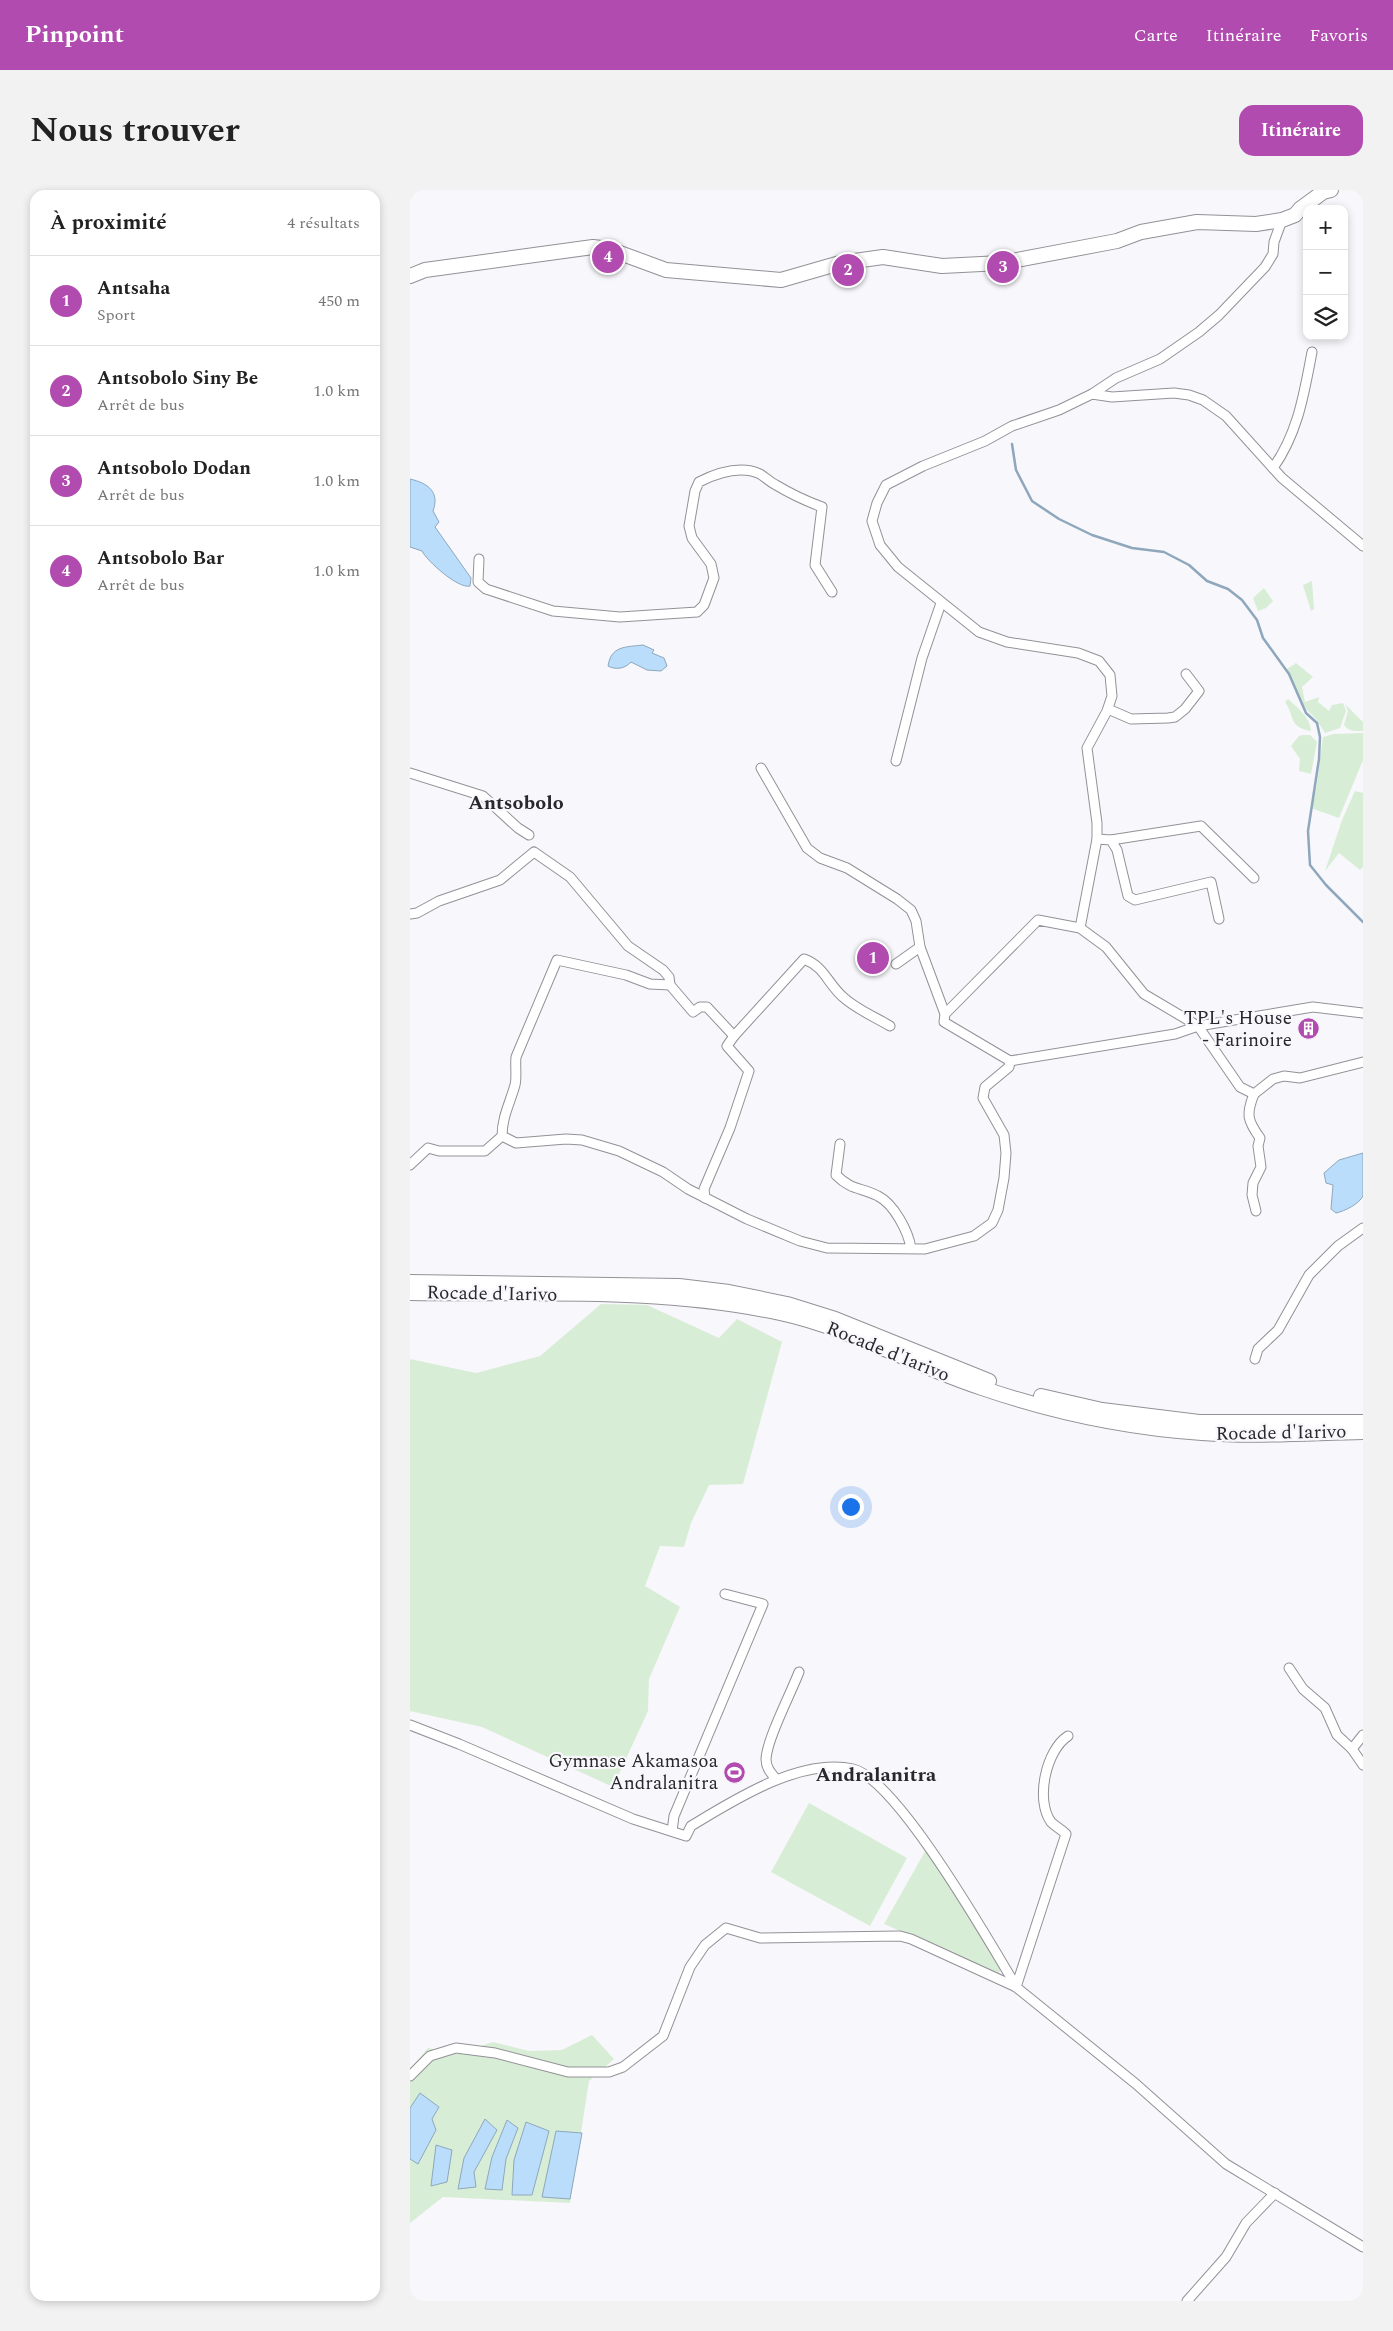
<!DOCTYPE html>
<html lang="fr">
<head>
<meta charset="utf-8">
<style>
	:root { --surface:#fff; --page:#f2f2f2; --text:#222; --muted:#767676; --line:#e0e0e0; --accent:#b14baf }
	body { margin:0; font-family:Spectral,serif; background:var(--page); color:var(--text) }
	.controls { position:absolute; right:15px; top:15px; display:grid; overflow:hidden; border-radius:10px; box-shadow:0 2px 8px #0003 }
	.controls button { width:45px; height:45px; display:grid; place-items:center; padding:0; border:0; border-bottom:1px solid var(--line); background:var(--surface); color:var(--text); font:25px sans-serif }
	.you { position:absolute; left:440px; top:1316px; width:18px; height:18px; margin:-12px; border:4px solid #fff; border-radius:50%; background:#1a73e8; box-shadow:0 0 0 8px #1a73e833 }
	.badge { display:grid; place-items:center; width:32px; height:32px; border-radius:50%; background:var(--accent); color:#fff; font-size:16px; font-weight:700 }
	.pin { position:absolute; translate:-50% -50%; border:2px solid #fff; box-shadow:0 1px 5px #0006 }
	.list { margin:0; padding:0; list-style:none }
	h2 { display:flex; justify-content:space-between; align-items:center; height:65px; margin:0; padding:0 20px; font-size:21px }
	h2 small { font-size:16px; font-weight:400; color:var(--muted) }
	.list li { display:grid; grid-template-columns:32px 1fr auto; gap:15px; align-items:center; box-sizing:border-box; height:90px; padding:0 20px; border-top:1px solid var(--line) }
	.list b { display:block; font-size:19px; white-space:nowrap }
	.list p { margin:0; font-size:16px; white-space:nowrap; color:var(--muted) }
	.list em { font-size:16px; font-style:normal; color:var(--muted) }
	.icon { flex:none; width:28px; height:28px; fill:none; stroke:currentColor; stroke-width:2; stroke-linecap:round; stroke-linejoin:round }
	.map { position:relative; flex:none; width:953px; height:2111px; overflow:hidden; border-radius:15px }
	header { display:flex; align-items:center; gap:30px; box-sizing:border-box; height:70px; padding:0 25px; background:var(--accent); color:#fff }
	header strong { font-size:24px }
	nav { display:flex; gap:28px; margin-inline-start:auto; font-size:18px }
	.intro { display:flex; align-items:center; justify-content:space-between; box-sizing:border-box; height:120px; padding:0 30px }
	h1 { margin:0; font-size:35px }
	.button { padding:12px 22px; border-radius:15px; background:var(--accent); color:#fff; font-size:18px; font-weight:700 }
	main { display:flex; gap:30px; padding:0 30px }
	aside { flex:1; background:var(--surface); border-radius:15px; box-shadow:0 2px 8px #0003 }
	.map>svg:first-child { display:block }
	.green { fill:#d8edd6 }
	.water { fill:#b9ddfa; stroke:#8ea7bc }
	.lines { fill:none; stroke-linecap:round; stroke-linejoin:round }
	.stream { stroke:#8ea7bc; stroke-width:2.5 }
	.street-casing { stroke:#939197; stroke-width:11 }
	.secondary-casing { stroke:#939197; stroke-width:16 }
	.street { stroke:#fff; stroke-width:9 }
	.secondary { stroke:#fff; stroke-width:14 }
	.labels { text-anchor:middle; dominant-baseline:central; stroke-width:4.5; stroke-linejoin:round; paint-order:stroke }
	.poi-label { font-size:19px; fill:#29282a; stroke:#f8f7fc; text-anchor:end }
	.street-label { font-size:19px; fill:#29282a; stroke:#f8f7fc }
	.neighbourhood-label { font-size:20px; font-weight:bold; fill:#29282a; stroke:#f8f7fc }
</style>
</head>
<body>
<header>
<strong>Pinpoint</strong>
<nav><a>Carte</a><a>Itinéraire</a><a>Favoris</a></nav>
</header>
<div class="intro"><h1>Nous trouver</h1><a class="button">Itinéraire</a></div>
<main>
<aside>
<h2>À proximité<small>4 résultats</small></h2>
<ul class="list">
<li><span class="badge">1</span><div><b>Antsaha</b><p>Sport</p></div><em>450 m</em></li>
<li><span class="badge">2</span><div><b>Antsobolo Siny Be</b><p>Arrêt de bus</p></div><em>1.0 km</em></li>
<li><span class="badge">3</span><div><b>Antsobolo Dodan</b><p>Arrêt de bus</p></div><em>1.0 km</em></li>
<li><span class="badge">4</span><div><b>Antsobolo Bar</b><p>Arrêt de bus</p></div><em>1.0 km</em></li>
</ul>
</aside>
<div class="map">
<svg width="953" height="2111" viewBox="0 0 953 2111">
	<rect width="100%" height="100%" fill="#f8f7fc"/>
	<g class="green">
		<polygon points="902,391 904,419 901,421 893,395"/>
		<polygon points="854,398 863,411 856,418 848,421 843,408"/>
		<polygon points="886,473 903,487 892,497 895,512 909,507 908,512 919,521 922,515 933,513 936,521 930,538 915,543 906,529 895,518 877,479"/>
		<path d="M 878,509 C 888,518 900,527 901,541 C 878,537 885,526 875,512 Z"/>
		<path d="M 935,514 L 953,532 L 953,541 C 945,541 939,542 934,535 L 938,521 Z"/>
		<polygon points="953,543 953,570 929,628 901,618 907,594 913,547 924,544"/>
		<polygon points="893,545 900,545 907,552 901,584 889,581 890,569 881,556 889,546"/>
		<polygon points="945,601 953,603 953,677 950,680 929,663 915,681 932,630"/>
		<polygon points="191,1114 237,1115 309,1148 327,1129 372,1152 333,1294 299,1295 281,1333 274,1357 250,1356 235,1396 270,1417 239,1489 238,1521 203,1597 72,1537 0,1521 0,1169 66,1183 130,1166"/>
		<polygon points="399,1613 497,1668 460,1736 361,1682"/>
		<polygon points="517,1658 592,1777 589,1783 474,1734"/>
		<polygon points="182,1845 204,1869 179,1891 160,2013 33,2007 0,2033 0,1879 18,1858 46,1864 83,1852 119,1861 152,1860"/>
	</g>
	<g class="water">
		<path d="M 0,289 C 18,293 30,302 23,321 L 29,332 L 25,337 L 61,388 L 60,396 C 48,399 17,371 12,361 L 0,357 Z"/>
		<path d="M 233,455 L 244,460 L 242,463 L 254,468 L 257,476 L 251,481 L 237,480 L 221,472 C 215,479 205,480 198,476 C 201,456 215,457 233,455 Z"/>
		<circle cx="463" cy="770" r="8"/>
		<path d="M 953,963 L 953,1006 C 949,1014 935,1021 926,1023 L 921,1019 L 923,995 L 916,993 L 914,983 L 929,970 Z"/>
		<polygon points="10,1903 29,1917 22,1929 26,1940 8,1974 0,1969 0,1918"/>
		<polygon points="75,1929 87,1940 64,1982 66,1997 48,1999 54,1968"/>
		<polygon points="97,1930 108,1938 96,1969 92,2000 75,1999 82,1967"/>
		<polygon points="116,1932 139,1941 122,2005 102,2005 104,1970"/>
		<polygon points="146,1941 172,1943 160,2009 132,2007"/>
		<polygon points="26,1955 42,1960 37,1992 21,1996"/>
	</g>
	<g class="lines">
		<polyline class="stream" points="602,254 606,280 622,311 649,329 682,345 722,358 754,362 779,375 797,391 818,399 832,410 847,430 853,448 879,484 896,523 907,533 910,547 909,569 898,641 900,675 916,695 953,732"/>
		<defs>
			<g id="street">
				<polyline points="682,204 702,207 764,203 779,205 793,210 816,226 872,288 953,356"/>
				<path d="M 863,278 C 888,243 894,204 902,162"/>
				<path d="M 69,369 L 68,392 L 76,399 L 143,421 L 210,427 L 287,422 L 294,415 L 304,388 L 301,374 L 282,348 L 279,336 L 285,301 L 289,292 C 307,283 330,275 350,284 C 355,287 360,292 366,295 C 381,304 396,311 412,317 L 405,375 L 422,402"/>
				<polyline points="698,519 721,529 758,528 765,527 775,519 789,501 776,484"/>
				<polyline points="486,571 512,468 531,413"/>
				<polyline points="351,578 397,658 410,668 437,678 487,709 501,720 506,731 510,757 535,824"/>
				<polyline points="0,583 73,606 108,638 119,645"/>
				<polyline points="687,649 701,650 707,660 718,706 725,710 801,692 809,729"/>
				<polyline points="701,650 791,636 844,688"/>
				<polyline points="0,724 7,723 29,711 90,690 124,662 160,687 218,756 253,780 259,787 260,795 283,822 290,817 297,817 324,846 317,856 339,881 320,938 294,999 295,1008"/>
				<polyline points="670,738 687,649 687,633 677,558 697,521 702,506 700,485 689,471 668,463 597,452 569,442 488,377 470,355 462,331 467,313 476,295 513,276 575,251 602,236 649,220 682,204 706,188 750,169 789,142 809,125 855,77 863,64 864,52 872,30"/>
				<polyline points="486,774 510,757"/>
				<path d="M 324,846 L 394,769 C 415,777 417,793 433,807 C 446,819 465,827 480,836"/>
				<polyline points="600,871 765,844 788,836 903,817 953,823"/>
				<path d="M 844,904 C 836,924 837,930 850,948 L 848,956 L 851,977 L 843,993 L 842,1005 L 846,1021"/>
				<path d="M 92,946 C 92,927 100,913 105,895 C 107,888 105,875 106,867 L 147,770 L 216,785 L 240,794 L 260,795"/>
				<path d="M 430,954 L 426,985 C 442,1001 451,997 468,1006 C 484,1014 498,1041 501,1058"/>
				<polyline points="0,975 18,958 29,961 75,961 92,946 106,953 156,949 172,950 209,961 253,982 278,999 337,1029 390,1051 417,1058 515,1059 564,1046 582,1033 588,1020 594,988 596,963 594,945 573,908 575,897 599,877 600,871 534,832 535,824 628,730 670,738 696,757 734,804 788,836 830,897 844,904 863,889 874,886 890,888 953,872"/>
				<polyline points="845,1169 848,1159 868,1140 899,1085 928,1056 953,1038"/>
				<polyline points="879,1478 893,1499 915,1518 927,1545 942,1559"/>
				<path d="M 0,1535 L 49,1554 L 223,1629 L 276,1646 L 281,1636 C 324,1610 391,1567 443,1579 C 487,1589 580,1753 606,1796"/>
				<polyline points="953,1545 942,1559 953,1575"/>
				<path d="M 366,1589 C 361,1583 356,1578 356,1569 C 357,1549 381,1503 389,1482"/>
				<polyline points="262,1641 264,1626 353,1414 315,1404"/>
				<path d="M 606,1797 L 656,1644 C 652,1640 645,1636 641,1632 C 625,1610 636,1560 658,1546"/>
				<polyline points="0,1886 20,1866 46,1858 85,1863 158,1882 199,1882 213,1877 253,1846 280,1777 295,1755 316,1738 350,1748 490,1746 501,1749 606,1797 726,1894 816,1974 953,2057"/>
				<polyline points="777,2111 816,2067 836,2033 865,2003"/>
			</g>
			<g id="secondary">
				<polyline points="0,86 15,80 183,57 199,59 256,80 371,90 430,73 473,67 532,76 591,73 707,51 731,42 787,32 846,34 872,30 885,25 890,19 913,2 921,0"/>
				<polyline points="0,1092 269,1096 319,1102 377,1114 425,1129 579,1191"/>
				<path d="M 0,1103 C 123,1105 249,1097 370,1123 C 440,1138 504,1176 572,1198 C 642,1222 717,1238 792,1243 C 845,1247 900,1243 953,1242"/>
				<polyline points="631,1206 692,1220 789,1232 953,1232"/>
			</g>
		</defs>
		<use href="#street" class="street-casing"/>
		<use href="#secondary" class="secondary-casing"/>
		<use href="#street" class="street"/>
		<use href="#secondary" class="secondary"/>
	</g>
	<defs>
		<symbol id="building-disc" viewBox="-11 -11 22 22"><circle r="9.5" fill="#b14baf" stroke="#f8f7fc"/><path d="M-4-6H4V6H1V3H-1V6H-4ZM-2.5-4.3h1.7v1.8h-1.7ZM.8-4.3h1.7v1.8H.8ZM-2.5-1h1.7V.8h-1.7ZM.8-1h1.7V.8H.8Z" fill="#fff"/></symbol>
		<symbol id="stadium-disc" viewBox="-11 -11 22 22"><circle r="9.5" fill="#b14baf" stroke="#f8f7fc"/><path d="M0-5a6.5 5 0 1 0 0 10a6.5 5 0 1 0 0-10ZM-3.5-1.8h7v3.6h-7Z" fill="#fff"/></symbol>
	</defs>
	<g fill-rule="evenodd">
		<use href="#building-disc" x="886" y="826" width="25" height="25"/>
		<use href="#stadium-disc" x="312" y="1570" width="25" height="25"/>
	</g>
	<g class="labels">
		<g class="poi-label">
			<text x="882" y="828">TPL's House<tspan x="882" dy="22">- Farinoire</tspan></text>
			<text x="308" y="1571">Gymnase Akamasoa<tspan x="308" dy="22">Andralanitra</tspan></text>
		</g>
		<g class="street-label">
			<text transform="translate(82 1104) rotate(1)">Rocade d'Iarivo</text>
			<text transform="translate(478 1162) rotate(22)">Rocade d'Iarivo</text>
			<text transform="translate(871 1243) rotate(-1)">Rocade d'Iarivo</text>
		</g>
		<g class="neighbourhood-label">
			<text x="106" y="613">Antsobolo</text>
			<text x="466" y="1585">Andralanitra</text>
		</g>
	</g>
</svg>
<div class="controls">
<button>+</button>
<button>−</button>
<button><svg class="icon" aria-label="layers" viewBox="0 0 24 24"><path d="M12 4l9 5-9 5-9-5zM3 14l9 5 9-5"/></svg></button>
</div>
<div class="you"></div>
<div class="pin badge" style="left:463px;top:768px">1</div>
<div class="pin badge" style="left:438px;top:80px">2</div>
<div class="pin badge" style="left:593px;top:77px">3</div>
<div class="pin badge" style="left:198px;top:67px">4</div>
</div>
</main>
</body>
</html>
